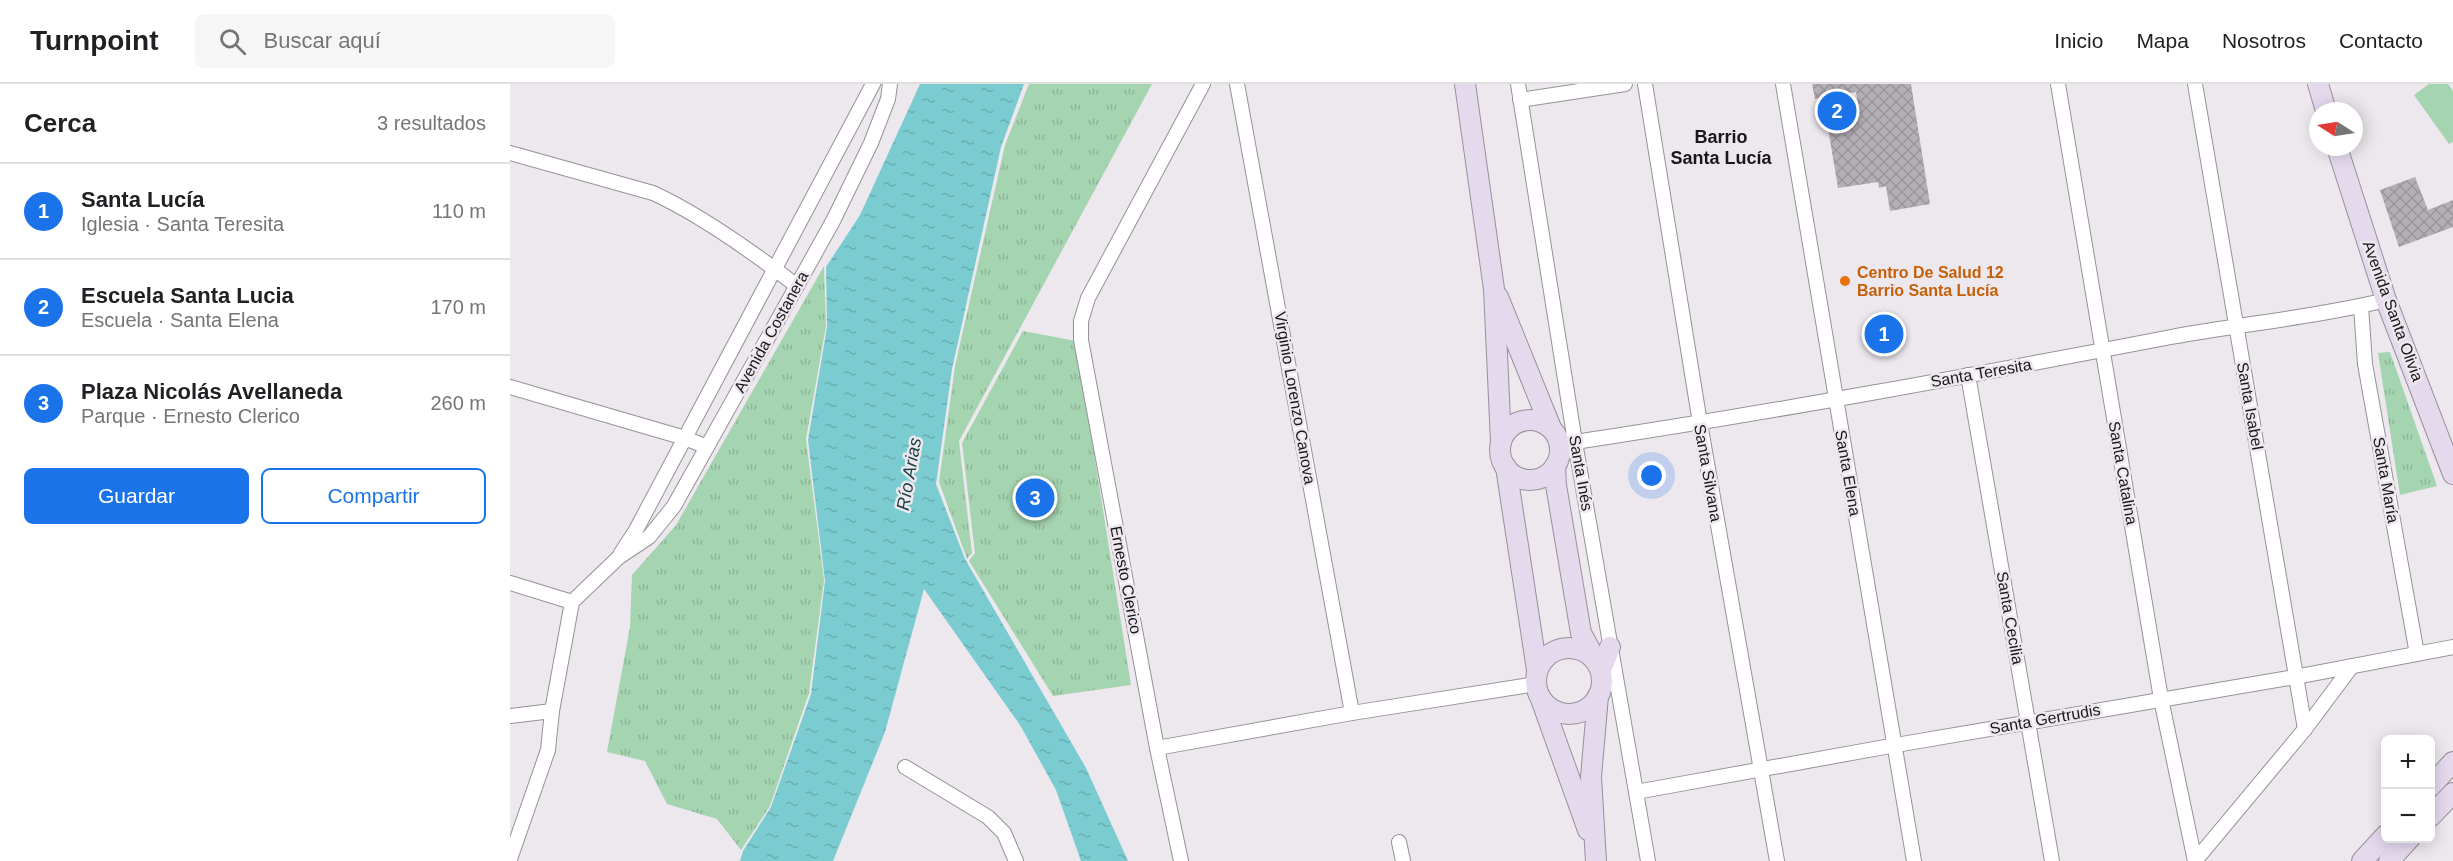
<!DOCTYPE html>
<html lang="es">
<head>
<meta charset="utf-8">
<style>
	:root { --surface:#fff; --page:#f6f6f6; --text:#202124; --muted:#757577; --line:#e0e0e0; --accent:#1a73e8 }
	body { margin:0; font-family:Helvetica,sans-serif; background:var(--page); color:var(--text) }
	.controls { position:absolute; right:18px; bottom:18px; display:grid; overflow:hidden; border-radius:9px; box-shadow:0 3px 15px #0003 }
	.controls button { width:54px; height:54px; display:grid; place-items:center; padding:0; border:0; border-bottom:2px solid var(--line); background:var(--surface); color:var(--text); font:30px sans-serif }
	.compass { position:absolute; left:1799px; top:18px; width:54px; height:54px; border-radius:50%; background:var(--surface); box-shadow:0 3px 15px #0003; rotate:282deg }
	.you { position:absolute; left:1142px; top:392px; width:21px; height:21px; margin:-15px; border:4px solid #fff; border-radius:50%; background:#1a73e8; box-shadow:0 0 0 9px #1a73e833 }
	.badge { display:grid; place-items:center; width:39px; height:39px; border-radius:50%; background:var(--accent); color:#fff; font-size:20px; font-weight:700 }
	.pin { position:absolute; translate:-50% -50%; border:3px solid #fff; box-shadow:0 2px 6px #0006 }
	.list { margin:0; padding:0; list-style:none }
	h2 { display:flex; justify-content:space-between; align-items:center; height:78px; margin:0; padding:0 24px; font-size:26px }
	h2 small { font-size:20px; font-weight:400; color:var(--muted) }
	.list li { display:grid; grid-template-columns:39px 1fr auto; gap:18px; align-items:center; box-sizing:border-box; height:96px; padding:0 24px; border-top:2px solid var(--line) }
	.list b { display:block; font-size:22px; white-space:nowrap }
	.list p { margin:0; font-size:20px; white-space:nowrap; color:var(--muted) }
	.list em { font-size:20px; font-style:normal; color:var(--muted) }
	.actions { display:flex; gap:12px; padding:18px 24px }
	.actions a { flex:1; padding:14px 0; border:2px solid var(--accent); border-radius:9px; text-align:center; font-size:21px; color:var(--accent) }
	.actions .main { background:var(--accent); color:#fff }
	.icon { flex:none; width:33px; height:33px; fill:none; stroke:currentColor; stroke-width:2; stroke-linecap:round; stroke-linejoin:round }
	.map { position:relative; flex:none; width:1943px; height:777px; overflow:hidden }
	header { display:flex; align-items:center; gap:36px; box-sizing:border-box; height:84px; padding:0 30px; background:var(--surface); border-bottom:2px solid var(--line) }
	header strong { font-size:28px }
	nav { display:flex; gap:33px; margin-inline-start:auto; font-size:21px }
	.search { width:420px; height:54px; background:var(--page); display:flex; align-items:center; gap:15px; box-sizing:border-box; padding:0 21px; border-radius:9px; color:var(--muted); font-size:22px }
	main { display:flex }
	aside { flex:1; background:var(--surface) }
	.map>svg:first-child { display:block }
	.grass { fill:url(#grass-tufts) }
	.garden { fill:#a5d4b0 }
	.water { fill:url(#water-ripples) }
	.building { fill:url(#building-cross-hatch) }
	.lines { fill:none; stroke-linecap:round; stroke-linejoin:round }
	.street-casing { stroke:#969198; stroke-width:16 }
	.secondary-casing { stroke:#969198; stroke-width:22 }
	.street { stroke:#fff; stroke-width:14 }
	.secondary { stroke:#e5d9ee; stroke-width:20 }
	.food-dot { fill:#e8710a; stroke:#ede7ee; stroke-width:2 }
	.labels { text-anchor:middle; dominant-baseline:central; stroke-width:5; stroke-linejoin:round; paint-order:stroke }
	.food-label { font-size:16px; font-weight:bold; fill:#c56008; stroke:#ede7ee; text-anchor:start }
	.street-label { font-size:16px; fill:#19171a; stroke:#ede7ee }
	.neighbourhood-label { font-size:18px; font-weight:bold; fill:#19171a; stroke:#ede7ee }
	.water-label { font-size:18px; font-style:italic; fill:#194142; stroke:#ede7ee }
</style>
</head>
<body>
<header>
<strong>Turnpoint</strong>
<div class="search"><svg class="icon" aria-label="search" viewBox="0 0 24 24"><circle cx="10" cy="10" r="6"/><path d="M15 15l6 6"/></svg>Buscar aquí</div>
<nav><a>Inicio</a><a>Mapa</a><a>Nosotros</a><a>Contacto</a></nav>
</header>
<main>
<aside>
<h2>Cerca<small>3 resultados</small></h2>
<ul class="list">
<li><span class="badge">1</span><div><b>Santa Lucía</b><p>Iglesia · Santa Teresita</p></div><em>110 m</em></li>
<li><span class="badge">2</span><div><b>Escuela Santa Lucia</b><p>Escuela · Santa Elena</p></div><em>170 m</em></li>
<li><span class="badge">3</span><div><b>Plaza Nicolás Avellaneda</b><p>Parque · Ernesto Clerico</p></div><em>260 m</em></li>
</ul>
<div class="actions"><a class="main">Guardar</a><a>Compartir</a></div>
</aside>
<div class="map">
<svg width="1943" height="777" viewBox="0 0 1943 777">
	<defs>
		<pattern id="grass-tufts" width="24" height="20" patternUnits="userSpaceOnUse" patternTransform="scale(1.5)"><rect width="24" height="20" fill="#a5d4b0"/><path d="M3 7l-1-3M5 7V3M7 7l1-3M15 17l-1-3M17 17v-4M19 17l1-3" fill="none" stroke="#8db597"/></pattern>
		<pattern id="water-ripples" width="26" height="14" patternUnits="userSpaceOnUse" patternTransform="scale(1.5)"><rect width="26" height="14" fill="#7accd0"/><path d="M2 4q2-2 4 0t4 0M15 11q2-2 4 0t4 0" fill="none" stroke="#69aeb2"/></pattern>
		<pattern id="building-cross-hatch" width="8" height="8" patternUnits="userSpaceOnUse" patternTransform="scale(1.5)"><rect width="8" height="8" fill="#b4aeb5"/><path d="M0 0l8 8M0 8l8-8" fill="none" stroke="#9a959b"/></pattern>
	</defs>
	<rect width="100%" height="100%" fill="#ede7ee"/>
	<g class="grass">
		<polygon points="519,0 642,0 449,357 462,469 457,475 429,398 445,282 495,61"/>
		<polygon points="314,182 316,242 296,355 314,496 299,609 260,722 231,766 207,735 157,720 135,677 97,668 120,543 122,491 166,441"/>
		<polygon points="513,247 566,257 621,601 543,612 459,477 465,469 452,359"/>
		<polygon points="1880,268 1927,402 1890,411 1868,269"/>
	</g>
	<polygon class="garden" points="1919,0 1938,0 1943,7 1943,58 1939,60 1904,11"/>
	<polygon class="water" points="410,0 514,0 491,63 442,285 426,400 455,475 576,684 618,777 571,777 546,706 510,641 414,505 375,648 323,777 230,777 233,767 261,723 301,610 315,497 298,356 317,243 316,183 350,131"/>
	<g class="building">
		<polygon points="1302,0 1401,0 1420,120 1380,127 1376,102 1369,104 1368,98 1328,104 1317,38 1350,32 1346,8 1305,15"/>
		<polygon points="1905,93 1918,126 1943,116 1943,143 1889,163 1870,106"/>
	</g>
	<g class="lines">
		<defs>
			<g id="street">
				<polyline points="727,0 842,629"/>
				<polyline points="1008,0 1065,358 1138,777"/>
				<polyline points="1135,0 1190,339 1267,777"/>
				<polyline points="1273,0 1404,777"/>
				<polyline points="1548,0 1651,615 1685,777"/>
				<polyline points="1685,0 1795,645"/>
				<polyline points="1010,16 1115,0"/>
				<path d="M 0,69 L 143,109 C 191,131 244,169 287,202"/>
				<polyline points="1851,222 1855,280 1907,570"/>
				<polyline points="1458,291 1542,777"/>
				<polyline points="0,303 175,354 197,363"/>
				<path d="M 1048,355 L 1065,358 C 1265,328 1463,291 1661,253 C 1731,240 1807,233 1876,216"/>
				<polyline points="1048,375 1065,358"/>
				<polyline points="111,469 126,446 363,0"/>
				<polyline points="0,499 62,518"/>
				<polyline points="0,632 42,627"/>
				<polyline points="647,664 842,629 1026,600"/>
				<polyline points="395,683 478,733 494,749 506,777"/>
				<polyline points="1126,708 1386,661 1785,593 1943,563"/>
				<polyline points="889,758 893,777"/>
				<polyline points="0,775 38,666 42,627 62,518 109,473 139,453 164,422 323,137 361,59 378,15 380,0"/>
				<polyline points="671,777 647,664 571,256 571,237 578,214 693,0"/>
				<polyline points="1685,777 1795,645 1842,582"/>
			</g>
			<g id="secondary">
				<polyline points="955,0 984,205 991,358"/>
				<polyline points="1808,0 1816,27"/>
				<polyline points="1827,63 1876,216 1943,390"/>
				<polyline points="988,213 1041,344"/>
				<circle cx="1020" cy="366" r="30"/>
				<polyline points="1045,382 1046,401 1071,549 1085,575"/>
				<polyline points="996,383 1027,586"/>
				<circle cx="1059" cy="597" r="33"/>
				<polyline points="1091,586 1100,563"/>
				<polyline points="1031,615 1078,746"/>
				<polyline points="1920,703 1943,678"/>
				<polyline points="1920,733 1943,709"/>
				<polyline points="1086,777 1081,693 1088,612"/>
				<polyline points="1852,777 1876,751"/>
				<polyline points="1879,777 1900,754"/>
			</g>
		</defs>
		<use href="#street" class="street-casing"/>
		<use href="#secondary" class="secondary-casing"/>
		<use href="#street" class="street"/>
		<use href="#secondary" class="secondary"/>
	</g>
	<circle class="food-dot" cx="1335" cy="197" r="6"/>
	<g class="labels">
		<g class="food-label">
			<text x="1347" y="188">Centro De Salud 12<tspan x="1347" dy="18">Barrio Santa Lucía</tspan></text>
		</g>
		<g class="street-label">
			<text transform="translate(1883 227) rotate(70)">Avenida Santa Olivia</text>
			<text transform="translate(261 248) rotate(-61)">Avenida Costanera</text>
			<text transform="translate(1471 289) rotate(-10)">Santa Teresita</text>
			<text transform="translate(785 314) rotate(80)">Virginio Lorenzo Canova</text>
			<text transform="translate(1740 322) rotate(80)">Santa Isabel</text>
			<text transform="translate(1071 389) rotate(80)">Santa Inés</text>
			<text transform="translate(1198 389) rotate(80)">Santa Silvana</text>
			<text transform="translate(1338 389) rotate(80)">Santa Elena</text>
			<text transform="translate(1613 389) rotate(80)">Santa Catalina</text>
			<text transform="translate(1876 396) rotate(80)">Santa María</text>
			<text transform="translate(616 496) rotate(79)">Ernesto Clerico</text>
			<text transform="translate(1500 534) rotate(80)">Santa Cecilia</text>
			<text transform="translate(1535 635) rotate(-10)">Santa Gertrudis</text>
		</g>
		<g class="neighbourhood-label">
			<text x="1211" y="53">Barrio<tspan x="1211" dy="21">Santa Lucía</tspan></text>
		</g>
		<g class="water-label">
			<text transform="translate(399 390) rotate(-80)">Río Arias</text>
		</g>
	</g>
</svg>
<div class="controls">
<button>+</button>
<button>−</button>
</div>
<svg class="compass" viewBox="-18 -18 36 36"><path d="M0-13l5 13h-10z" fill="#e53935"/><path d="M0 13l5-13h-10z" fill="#757577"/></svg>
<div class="you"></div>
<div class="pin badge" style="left:1374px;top:250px">1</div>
<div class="pin badge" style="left:1327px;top:27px">2</div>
<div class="pin badge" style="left:525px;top:414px">3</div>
</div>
</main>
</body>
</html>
